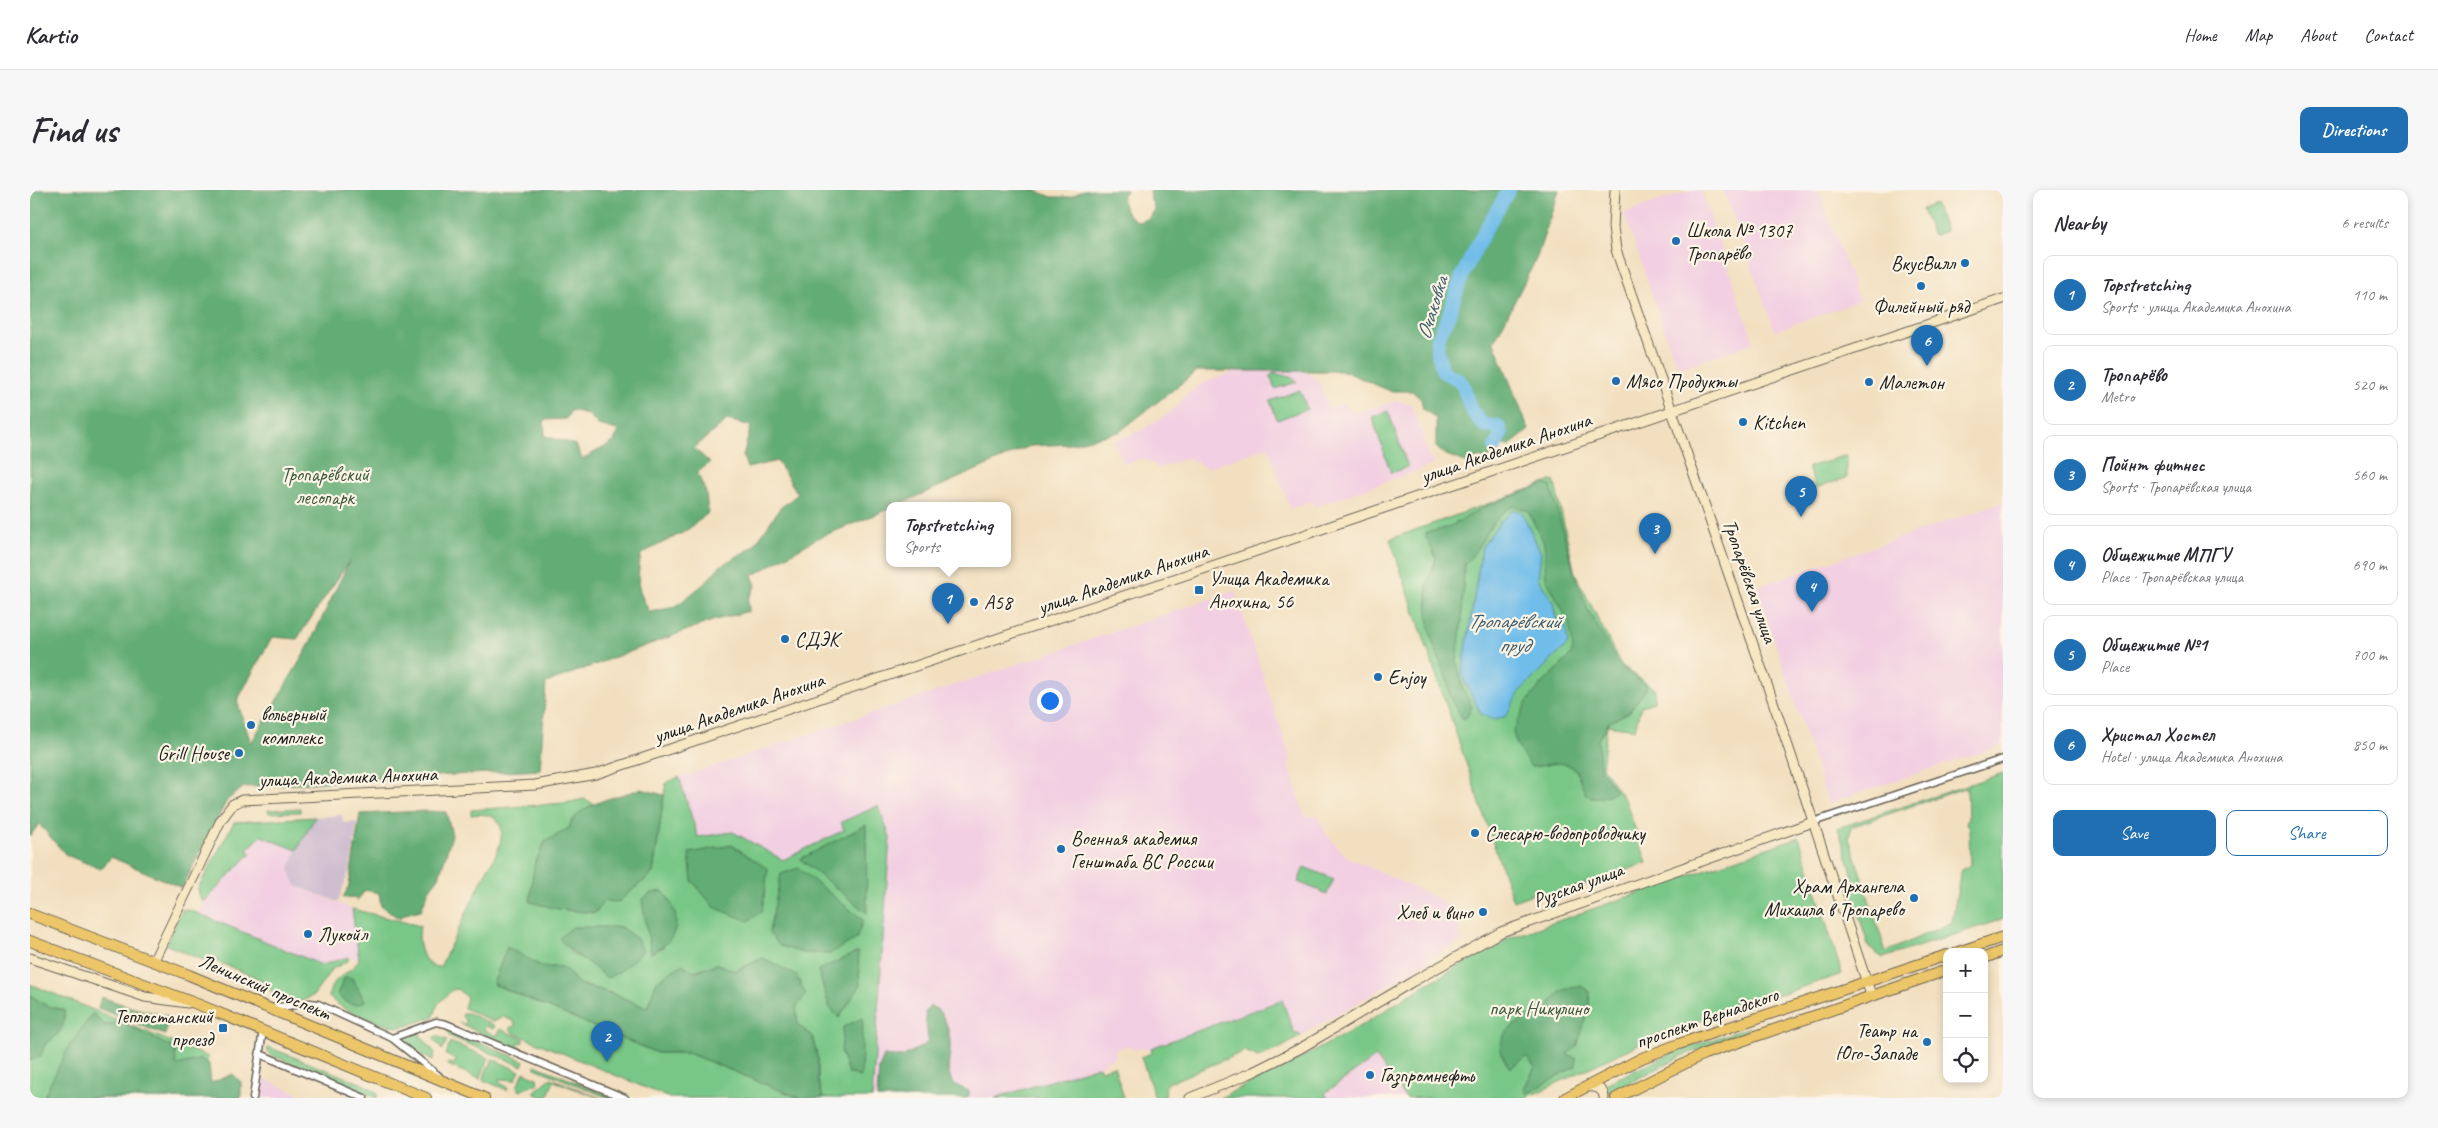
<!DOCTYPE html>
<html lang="en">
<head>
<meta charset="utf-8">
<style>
	:root { --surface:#fff; --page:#f7f7f7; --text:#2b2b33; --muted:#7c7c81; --line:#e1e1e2; --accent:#1f6fb2 }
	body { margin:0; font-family:Caveat,sans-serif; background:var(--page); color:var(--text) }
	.controls { position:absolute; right:15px; bottom:15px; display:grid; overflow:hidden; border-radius:10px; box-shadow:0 2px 8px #0003 }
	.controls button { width:45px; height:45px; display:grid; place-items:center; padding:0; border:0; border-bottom:1px solid var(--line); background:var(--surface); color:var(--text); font:25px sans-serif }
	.you { position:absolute; left:1019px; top:510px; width:18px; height:18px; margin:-12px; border:4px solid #fff; border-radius:50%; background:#1a73e8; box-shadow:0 0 0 8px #1a73e833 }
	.badge { display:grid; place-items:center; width:32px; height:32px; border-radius:50%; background:var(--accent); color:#fff; font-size:16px; font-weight:700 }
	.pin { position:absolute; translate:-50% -41px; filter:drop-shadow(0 1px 2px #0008) }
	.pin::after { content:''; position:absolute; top:26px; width:18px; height:15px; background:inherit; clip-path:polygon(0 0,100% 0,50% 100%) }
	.popup { position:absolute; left:856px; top:312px; width:125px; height:65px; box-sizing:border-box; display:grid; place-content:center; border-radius:10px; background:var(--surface); filter:drop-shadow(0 1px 4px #0005); font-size:16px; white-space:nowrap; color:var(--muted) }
	.popup b { font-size:19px; color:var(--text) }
	.popup::after { content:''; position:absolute; left:50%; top:100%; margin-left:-10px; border:10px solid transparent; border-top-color:var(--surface) }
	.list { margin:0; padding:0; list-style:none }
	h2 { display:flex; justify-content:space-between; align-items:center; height:65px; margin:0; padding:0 20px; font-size:21px }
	h2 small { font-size:16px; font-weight:400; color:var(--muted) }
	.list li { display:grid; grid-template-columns:32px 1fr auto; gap:15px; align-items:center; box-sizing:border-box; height:80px; margin:0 10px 10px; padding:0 10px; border:1px solid var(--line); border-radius:10px }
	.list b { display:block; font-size:19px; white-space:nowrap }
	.list p { margin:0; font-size:16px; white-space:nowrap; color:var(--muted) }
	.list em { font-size:16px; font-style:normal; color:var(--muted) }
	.actions { display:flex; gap:10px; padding:15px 20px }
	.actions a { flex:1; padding:11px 0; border:1px solid var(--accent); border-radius:10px; text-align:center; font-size:18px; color:var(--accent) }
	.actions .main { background:var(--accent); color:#fff }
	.icon { flex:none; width:28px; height:28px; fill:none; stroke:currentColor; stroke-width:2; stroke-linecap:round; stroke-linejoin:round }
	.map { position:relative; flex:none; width:1973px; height:908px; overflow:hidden; border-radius:10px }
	header { display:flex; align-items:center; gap:30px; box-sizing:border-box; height:70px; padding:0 25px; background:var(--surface); border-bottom:1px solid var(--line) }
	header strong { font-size:24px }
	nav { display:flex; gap:28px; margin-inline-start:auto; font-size:18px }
	.intro { display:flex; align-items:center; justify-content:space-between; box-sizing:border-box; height:120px; padding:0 30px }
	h1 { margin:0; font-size:35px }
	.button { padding:12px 22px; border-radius:10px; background:var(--accent); color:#fff; font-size:18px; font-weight:700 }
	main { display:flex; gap:30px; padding:0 30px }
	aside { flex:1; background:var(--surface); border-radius:10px; box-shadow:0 2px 8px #0003 }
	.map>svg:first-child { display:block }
	.built { fill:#f2cfe2 }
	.industrial { fill:#cfbdd0 }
	.green { fill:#79c787; stroke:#4a7252; fill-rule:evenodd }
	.forest { fill:#62ac74; stroke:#3f6448; fill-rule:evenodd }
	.water { fill:#71bdea; stroke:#466c83 }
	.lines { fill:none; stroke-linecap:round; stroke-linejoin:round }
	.river { stroke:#71bdea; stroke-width:14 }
	.street-casing { stroke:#676055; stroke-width:9 }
	.secondary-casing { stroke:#676055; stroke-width:11 }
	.primary-casing { stroke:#676055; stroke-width:12 }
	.street { stroke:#fff; stroke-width:6 }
	.secondary { stroke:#f7e8c3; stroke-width:9 }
	.primary { stroke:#ecc669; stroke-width:10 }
	.poi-dot { fill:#1f6fb2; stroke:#fcf5e5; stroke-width:2 }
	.labels { text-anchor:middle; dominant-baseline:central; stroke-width:4.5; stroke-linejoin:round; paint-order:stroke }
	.poi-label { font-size:20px; fill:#1c1c1c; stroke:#fcf5e5; text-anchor:start }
	.street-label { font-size:20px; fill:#1c1c1c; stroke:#fcf5e5 }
	.park-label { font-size:20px; fill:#3d5841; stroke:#fcf5e5 }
	.water-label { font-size:21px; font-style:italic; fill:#3e5c6e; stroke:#fcf5e5 }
</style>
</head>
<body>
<header>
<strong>Kartio</strong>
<nav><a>Home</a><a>Map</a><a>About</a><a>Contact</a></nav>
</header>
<div class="intro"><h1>Find us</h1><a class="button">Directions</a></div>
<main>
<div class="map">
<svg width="1973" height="908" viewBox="0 0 1973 908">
	<rect width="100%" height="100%" fill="#fcf5e5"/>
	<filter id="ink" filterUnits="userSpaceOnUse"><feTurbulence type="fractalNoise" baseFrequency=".02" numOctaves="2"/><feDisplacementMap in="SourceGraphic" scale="10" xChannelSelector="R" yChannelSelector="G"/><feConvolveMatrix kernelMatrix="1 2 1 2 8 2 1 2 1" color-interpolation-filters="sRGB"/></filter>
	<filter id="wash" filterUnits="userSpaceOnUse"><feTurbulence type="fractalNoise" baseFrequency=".0096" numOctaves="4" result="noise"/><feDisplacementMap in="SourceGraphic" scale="20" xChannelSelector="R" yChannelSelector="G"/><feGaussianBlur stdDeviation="1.12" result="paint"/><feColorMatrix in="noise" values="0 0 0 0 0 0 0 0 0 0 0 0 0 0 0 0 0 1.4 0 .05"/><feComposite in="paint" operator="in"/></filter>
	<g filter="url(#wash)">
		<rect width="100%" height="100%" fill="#f2dfbf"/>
		<g class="built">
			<polygon points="1661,0 1671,0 1724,152 1648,179 1594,23"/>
			<polygon points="1698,0 1789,0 1829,111 1745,141 1694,1"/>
			<polygon points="1213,179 1264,179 1276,183 1289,191 1298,218 1314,213 1323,223 1366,211 1381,214 1403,275 1284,317 1282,311 1260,319 1238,257 1177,278 1158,268 1129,278 1113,268 1094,274 1084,251 1112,240 1134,227 1149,215 1157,204 1173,193"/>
			<polygon points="1973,312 1973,555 1798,613 1727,397"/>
			<polygon points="1205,401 1261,570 1258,573 1275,626 1289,626 1296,644 1317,667 1411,710 1422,722 1433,750 1271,846 1264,842 1251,810 1115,860 1114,858 1102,860 1100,855 1084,860 1086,866 1077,871 1077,873 965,908 842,908 860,647 811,633 814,640 753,670 703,642 667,647 649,588"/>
			<polygon points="231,646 267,660 259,679 267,696 322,719 329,769 318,767 292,775 168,724 174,712 220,664 217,661"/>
			<polygon points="1346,866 1376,908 1298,908 1295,904"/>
			<polygon points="234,889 278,908 232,908"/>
		</g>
		<polygon class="industrial" points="312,625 313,633 327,632 320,678 308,712 266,696 259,679 267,660 285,627"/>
		<g class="green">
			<polygon points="1905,14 1916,41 1903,46 1892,19"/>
			<polygon points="1243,183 1261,187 1267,192 1245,199 1240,186"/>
			<polygon points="1270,200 1277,219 1247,230 1240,211"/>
			<polygon points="1358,221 1378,277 1361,283 1342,227"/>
			<polygon points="1817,265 1817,288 1785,298 1778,277"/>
			<polygon points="1524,290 1545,383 1591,475 1625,499 1624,512 1611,516 1605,539 1577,535 1572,577 1596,612 1617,673 1514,708 1511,701 1483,711 1360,349"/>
			<path d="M 1973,583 L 1973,729 L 1853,768 L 1839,758 L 1822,702 L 1824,689 L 1808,638 ZM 1937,597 L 1938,628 L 1936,633 L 1939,638 L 1940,675 L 1931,680 L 1922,732 L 1856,762 L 1819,648 L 1821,637 Z"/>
			<path d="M 649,587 L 668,647 L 703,642 L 753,670 L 814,640 L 811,632 L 848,616 L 860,647 L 842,908 L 793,908 L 788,891 L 788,870 L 782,846 L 768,835 L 766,817 L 733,768 L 704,781 L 687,774 L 627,791 L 617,818 L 584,804 L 549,794 L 533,777 L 513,777 L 477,758 L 463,794 L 627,863 L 658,863 L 770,908 L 640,908 L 484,843 L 479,838 L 485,836 L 484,831 L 473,827 L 463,832 L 434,818 L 437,807 L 427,799 L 422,800 L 408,814 L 404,826 C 396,829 374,838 367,837 C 345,834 314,822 299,807 C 300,786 321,785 329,769 L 322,719 L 390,736 C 387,750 391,778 410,777 L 458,678 C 475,654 482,619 441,625 L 441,620 L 535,613 L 555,609 L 564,614 L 542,630 L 539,638 L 515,652 L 528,719 L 564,723 L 574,710 L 588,712 L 623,683 L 636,593 ZM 749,696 L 750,756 L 739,742 ZM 612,710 L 634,757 L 621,762 ZM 591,737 L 613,761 L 577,787 L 564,776 L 540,762 L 567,739 ZM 788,780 L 809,828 L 800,818 Z"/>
			<polygon points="270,618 270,622 239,623 238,620"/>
			<polygon points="285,627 267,660 231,646 217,660 221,663 174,712 170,708 168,698 204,632"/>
			<polygon points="1769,647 1812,784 1632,843 1496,908 1376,908 1346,867 1295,903 1298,908 1190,908 1277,865 1332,835 1395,795 1479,748"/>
			<polygon points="1274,677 1304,689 1297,704 1268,692"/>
			<polygon points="153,719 162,721 292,775 318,767 319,770 301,780 284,805 272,811 263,811 231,796 232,790 181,769 172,770 137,755 136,754"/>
			<polygon points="0,794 178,867 173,908 0,908"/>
			<polygon points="1252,810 1264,842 1271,846 1249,859 1228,867 1215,861 1136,894 1135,907 1125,908 1111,867 1122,863 1121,858"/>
			<polygon points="433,823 438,823 465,836 463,839 456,836 454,840 467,846 470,839 494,849 493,852 487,853 491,858 490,861 429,833 434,834 437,832 432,827"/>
			<polygon points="1720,837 1716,841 1652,866 1579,903 1575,894 1650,860"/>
			<polygon points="417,839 494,871 492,876 419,846"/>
			<path d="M 388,842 L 405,863 L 403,870 C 392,865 378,860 372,848 Z"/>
			<polygon points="406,846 417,850 412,860 403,848"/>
			<polygon points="420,852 459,868 450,889 418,875 419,873 423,874 426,872 425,869 416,865"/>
			<polygon points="238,857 333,894 348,903 347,908 239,864 237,859"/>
			<polygon points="462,869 490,881 485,890 469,889 470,893 478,897 477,900 453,890 458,877 461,875"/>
			<polygon points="505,875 585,908 579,908 505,878"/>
			<polygon points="1069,876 1071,880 1084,876 1094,908 965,908"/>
			<polygon points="494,882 507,888 508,893 490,901 487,897"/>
			<polygon points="521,888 570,908 524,891 517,908 505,904 505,901"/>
		</g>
		<g class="forest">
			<path d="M 0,0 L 1005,0 L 1022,7 L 1040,7 L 1054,0 L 1098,0 L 1093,4 C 1092,18 1096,24 1108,32 L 1118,29 L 1125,20 L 1121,10 L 1120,0 L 1529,0 L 1507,67 L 1464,152 L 1499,240 L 1479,256 L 1470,254 L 1461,260 L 1459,272 L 1450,267 L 1437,273 L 1414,264 L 1406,257 L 1406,228 L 1393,219 L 1391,209 L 1382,201 L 1360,201 L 1314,181 L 1167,181 L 1089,242 L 1040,254 L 1000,256 L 868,315 L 859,315 L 859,319 L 786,349 L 722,386 L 726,395 L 718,409 L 719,421 L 682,431 L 516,493 L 510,580 L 214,597 L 197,610 L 152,698 L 81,667 L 71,679 L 36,665 L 9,634 L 0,646 ZM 541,220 L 558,224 L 568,235 L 588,240 L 584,252 L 552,269 L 546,255 L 515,246 L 514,230 L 536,229 ZM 697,230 L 721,236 L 713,266 L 717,278 L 747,271 L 768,304 L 750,318 L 723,357 L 690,376 L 674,394 L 645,417 L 620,422 C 606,399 607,390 611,364 L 656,341 L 678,323 L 676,303 L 667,282 L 680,273 L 664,258 ZM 320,370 L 277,459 L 221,553 L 207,511 L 242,447 L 267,449 Z"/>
			<path d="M 1514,294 L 1521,296 L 1543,378 L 1558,420 L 1589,475 L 1616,495 L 1616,499 L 1599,522 L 1578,533 L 1575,540 L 1568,549 L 1570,579 L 1586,601 C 1577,607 1566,610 1556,605 L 1546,580 C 1531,568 1518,576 1501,577 C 1492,565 1484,553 1483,539 C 1491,530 1492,517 1500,508 C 1512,492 1528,480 1541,465 L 1543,458 L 1539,433 L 1516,388 L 1514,353 L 1498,321 L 1484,316 C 1459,327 1453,357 1434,375 L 1432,429 L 1427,472 L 1433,499 L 1442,517 L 1436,528 L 1432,528 L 1420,506 L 1417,490 L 1402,450 L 1398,428 L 1397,396 L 1406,368 L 1396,347 L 1396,342 C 1425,340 1437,323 1463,313 C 1480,307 1497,302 1514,294 Z"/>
			<path d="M 611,599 L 634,605 L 623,683 L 588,712 L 574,711 L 565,723 L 528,719 L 500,712 L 504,675 L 515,652 L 539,638 C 548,612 588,607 611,599 Z"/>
			<polygon points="396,621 416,622 422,645 409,687 399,700 391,720 375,724 370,729 351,716 349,703 335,700 328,710 322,707 313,708 319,696 330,624"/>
			<polygon points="836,635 837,723 770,669"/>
			<polygon points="702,655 738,679 732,721 718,731 684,717 662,691 659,663"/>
			<polygon points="768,678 833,730 826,749 799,764 773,763 750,756 739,743 751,684"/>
			<path d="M 633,701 C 652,725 652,749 621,763 L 612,710 L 621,703 Z"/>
			<path d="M 543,737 L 591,737 L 607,749 L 613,761 L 589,782 L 577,788 C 560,772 543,766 529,748 Z"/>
			<polygon points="477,757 513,777 533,777 549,794 584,804 617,818 627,791 653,774 664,782 687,774 705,781 733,768 766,785 776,805 766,817 768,835 782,846 788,870 788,890 793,908 770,908 658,863 627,863 463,794"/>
			<polygon points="828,762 830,796 809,828 800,818 788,780"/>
			<path d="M 315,787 L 322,788 L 335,811 C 325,818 315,813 307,804 Z"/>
			<path d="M 1551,795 L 1560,802 L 1559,816 L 1547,857 L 1537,864 L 1546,868 L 1546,876 L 1497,904 L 1494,898 L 1505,877 L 1496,867 L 1480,878 C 1453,844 1491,830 1517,819 C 1529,800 1529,801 1551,795 Z"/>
			<path d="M 0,805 L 17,816 L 34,820 C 36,837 29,846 15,854 L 11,866 L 0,871 Z"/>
			<polygon points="71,807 104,818 140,827 135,845 68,818"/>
			<path d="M 900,816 C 916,820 921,845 920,860 C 920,872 915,880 922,891 C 925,896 933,898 939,901 L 939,905 L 937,908 L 847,908 L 849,878 L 854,866 L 872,867 L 896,854 L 898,850 L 895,823 Z"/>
			<polygon points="63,823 74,835 91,832 145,859 146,875 171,869 179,874 181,893 203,884 211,892 211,908 13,908 39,856"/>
			<polygon points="833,828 831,887 818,883 811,863 813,837"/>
		</g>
		<polygon class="water" points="1483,320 1492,322 1511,363 1508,389 1523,412 1527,435 1536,436 1538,454 1489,502 1476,526 1465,530 1451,524 1432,486 1452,357 1470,332"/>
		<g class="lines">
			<polyline class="river" points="1465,257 1471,243 1468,236 1453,235 1441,220 1433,195 1428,189 1413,182 1407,160 1408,148 1418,127 1432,86 1455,40 1479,0"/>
		</g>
	</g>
	<g filter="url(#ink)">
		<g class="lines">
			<defs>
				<g id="street">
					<polyline points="1783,632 1973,569"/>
					<polyline points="241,818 280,813 288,814 362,848 409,886"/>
					<polyline points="362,848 406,832 416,834 595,908"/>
					<polyline points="230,864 334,908"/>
					<polyline points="223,908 233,840"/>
				</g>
				<g id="secondary">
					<polyline points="1585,0 1583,37 1586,60 1748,526 1841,805"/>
					<polyline points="0,768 115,807 158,813"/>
					<polyline points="124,770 191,630 203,614 212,610 505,595 566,584 1973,109"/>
					<path d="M 1556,897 C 1565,896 1574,898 1574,908"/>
					<polyline points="1160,908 1223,882 1271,858 1382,792 1471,742 1783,632"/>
				</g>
				<g id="primary">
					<polyline points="0,724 159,785 454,908"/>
					<polyline points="0,751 167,814 396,908"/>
					<polyline points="1928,762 1973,747"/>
					<polyline points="1954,768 1973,761"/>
					<polyline points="1535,908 1612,868 1649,854 1917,765"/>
					<polyline points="1586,908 1674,864 1917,780"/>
				</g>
			</defs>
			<use href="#street" class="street-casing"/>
			<use href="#secondary" class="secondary-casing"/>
			<use href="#primary" class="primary-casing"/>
			<use href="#street" class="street"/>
			<use href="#secondary" class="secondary"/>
			<use href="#primary" class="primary"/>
		</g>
	</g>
	<g class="poi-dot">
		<circle cx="1646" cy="51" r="5"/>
		<circle cx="1935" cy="73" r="5"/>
		<circle cx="1891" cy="96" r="5"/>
		<circle cx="1586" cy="191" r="5"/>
		<circle cx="1839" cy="192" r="5"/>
		<circle cx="1713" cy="232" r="5"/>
		<rect x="1164" y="395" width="10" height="10" rx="2.5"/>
		<circle cx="944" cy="412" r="5"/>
		<circle cx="755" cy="449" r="5"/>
		<circle cx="1348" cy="487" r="5"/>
		<circle cx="221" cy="535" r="5"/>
		<circle cx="209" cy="563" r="5"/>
		<circle cx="1445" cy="643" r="5"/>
		<circle cx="1031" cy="659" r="5"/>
		<circle cx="1884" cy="708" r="5"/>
		<circle cx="1453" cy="722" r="5"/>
		<circle cx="278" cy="744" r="5"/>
		<rect x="188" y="833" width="10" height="10" rx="2.5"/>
		<circle cx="1897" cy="852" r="5"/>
		<circle cx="1340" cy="885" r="5"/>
	</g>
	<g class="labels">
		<g class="poi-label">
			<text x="1656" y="40">Школа № 1307<tspan x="1656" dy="23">Тропарёво</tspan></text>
			<text x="1925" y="73" text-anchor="end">ВкусВилл</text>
			<text x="1891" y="116" text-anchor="middle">Филейный ряд</text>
			<text x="1596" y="191">Мясо Продукты</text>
			<text x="1849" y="192">Малетон</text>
			<text x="1723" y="232">Kitchen</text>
			<text x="1179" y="388">Улица Академика<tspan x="1179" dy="23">Анохина, 56</tspan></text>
			<text x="954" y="412">А58</text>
			<text x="765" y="449">СДЭК</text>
			<text x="1358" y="487">Enjoy</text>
			<text x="231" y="524">вольерный<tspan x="231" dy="23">комплекс</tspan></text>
			<text x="199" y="563" text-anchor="end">Grill House</text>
			<text x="1455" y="643">Слесарю-водопроводчику</text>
			<text x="1041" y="648">Военная академия<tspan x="1041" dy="23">Генштаба ВС России</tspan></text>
			<text x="1874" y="696" text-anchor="end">Храм Архангела<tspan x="1874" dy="23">Михаила в Тропарево</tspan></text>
			<text x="1443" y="722" text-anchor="end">Хлеб и вино</text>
			<text x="288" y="744">Лукойл</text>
			<text x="183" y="826" text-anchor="end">Теплостанский<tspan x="183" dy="23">проезд</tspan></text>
			<text x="1887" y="840" text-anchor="end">Театр на<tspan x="1887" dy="23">Юго-Западе</tspan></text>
			<text x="1350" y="885">Газпромнефть</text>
		</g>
		<g class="street-label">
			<text transform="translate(1476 258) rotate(-19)">улица Академика Анохина</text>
			<text transform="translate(1093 389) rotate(-19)">улица Академика Анохина</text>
			<text transform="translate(1720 391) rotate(71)">Тропарёвская улица</text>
			<text transform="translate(709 518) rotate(-19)">улица Академика Анохина</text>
			<text transform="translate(318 587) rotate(-2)">улица Академика Анохина</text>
			<text transform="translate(1548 695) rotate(-20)">Рузская улица</text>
			<text transform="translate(235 797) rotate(23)">Ленинский проспект</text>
			<text transform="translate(1677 828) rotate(-19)">проспект Вернадского</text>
		</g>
		<g class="park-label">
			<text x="295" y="284">Тропарёвский<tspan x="295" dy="23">лесопарк</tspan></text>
			<text x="1509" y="818">парк Никулино</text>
		</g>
		<g class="water-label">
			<text transform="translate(1402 118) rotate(-73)">Очаковка</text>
			<text x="1484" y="431">Тропарёвский<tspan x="1484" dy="24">пруд</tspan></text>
		</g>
	</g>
</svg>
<div class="controls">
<button>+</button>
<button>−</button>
<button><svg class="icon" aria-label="locate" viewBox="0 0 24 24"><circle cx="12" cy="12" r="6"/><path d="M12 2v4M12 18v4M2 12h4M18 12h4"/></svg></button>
</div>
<div class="you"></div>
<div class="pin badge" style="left:918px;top:434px">1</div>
<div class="popup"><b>Topstretching</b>Sports</div>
<div class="pin badge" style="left:577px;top:872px">2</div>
<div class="pin badge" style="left:1625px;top:364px">3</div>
<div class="pin badge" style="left:1782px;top:422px">4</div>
<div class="pin badge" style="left:1771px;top:327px">5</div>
<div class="pin badge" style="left:1897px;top:176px">6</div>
</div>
<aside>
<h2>Nearby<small>6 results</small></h2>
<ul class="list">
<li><span class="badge">1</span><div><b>Topstretching</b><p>Sports · улица Академика Анохина</p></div><em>110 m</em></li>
<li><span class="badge">2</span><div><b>Тропарёво</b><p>Metro</p></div><em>520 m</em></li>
<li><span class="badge">3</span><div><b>Пойнт фитнес</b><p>Sports · Тропарёвская улица</p></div><em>560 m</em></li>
<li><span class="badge">4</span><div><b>Общежитие МПГУ</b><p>Place · Тропарёвская улица</p></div><em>690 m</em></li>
<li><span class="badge">5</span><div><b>Общежитие №1</b><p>Place</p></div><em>700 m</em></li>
<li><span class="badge">6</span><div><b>Христал Хостел</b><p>Hotel · улица Академика Анохина</p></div><em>850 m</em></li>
</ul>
<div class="actions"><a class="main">Save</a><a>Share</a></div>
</aside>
</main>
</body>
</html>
